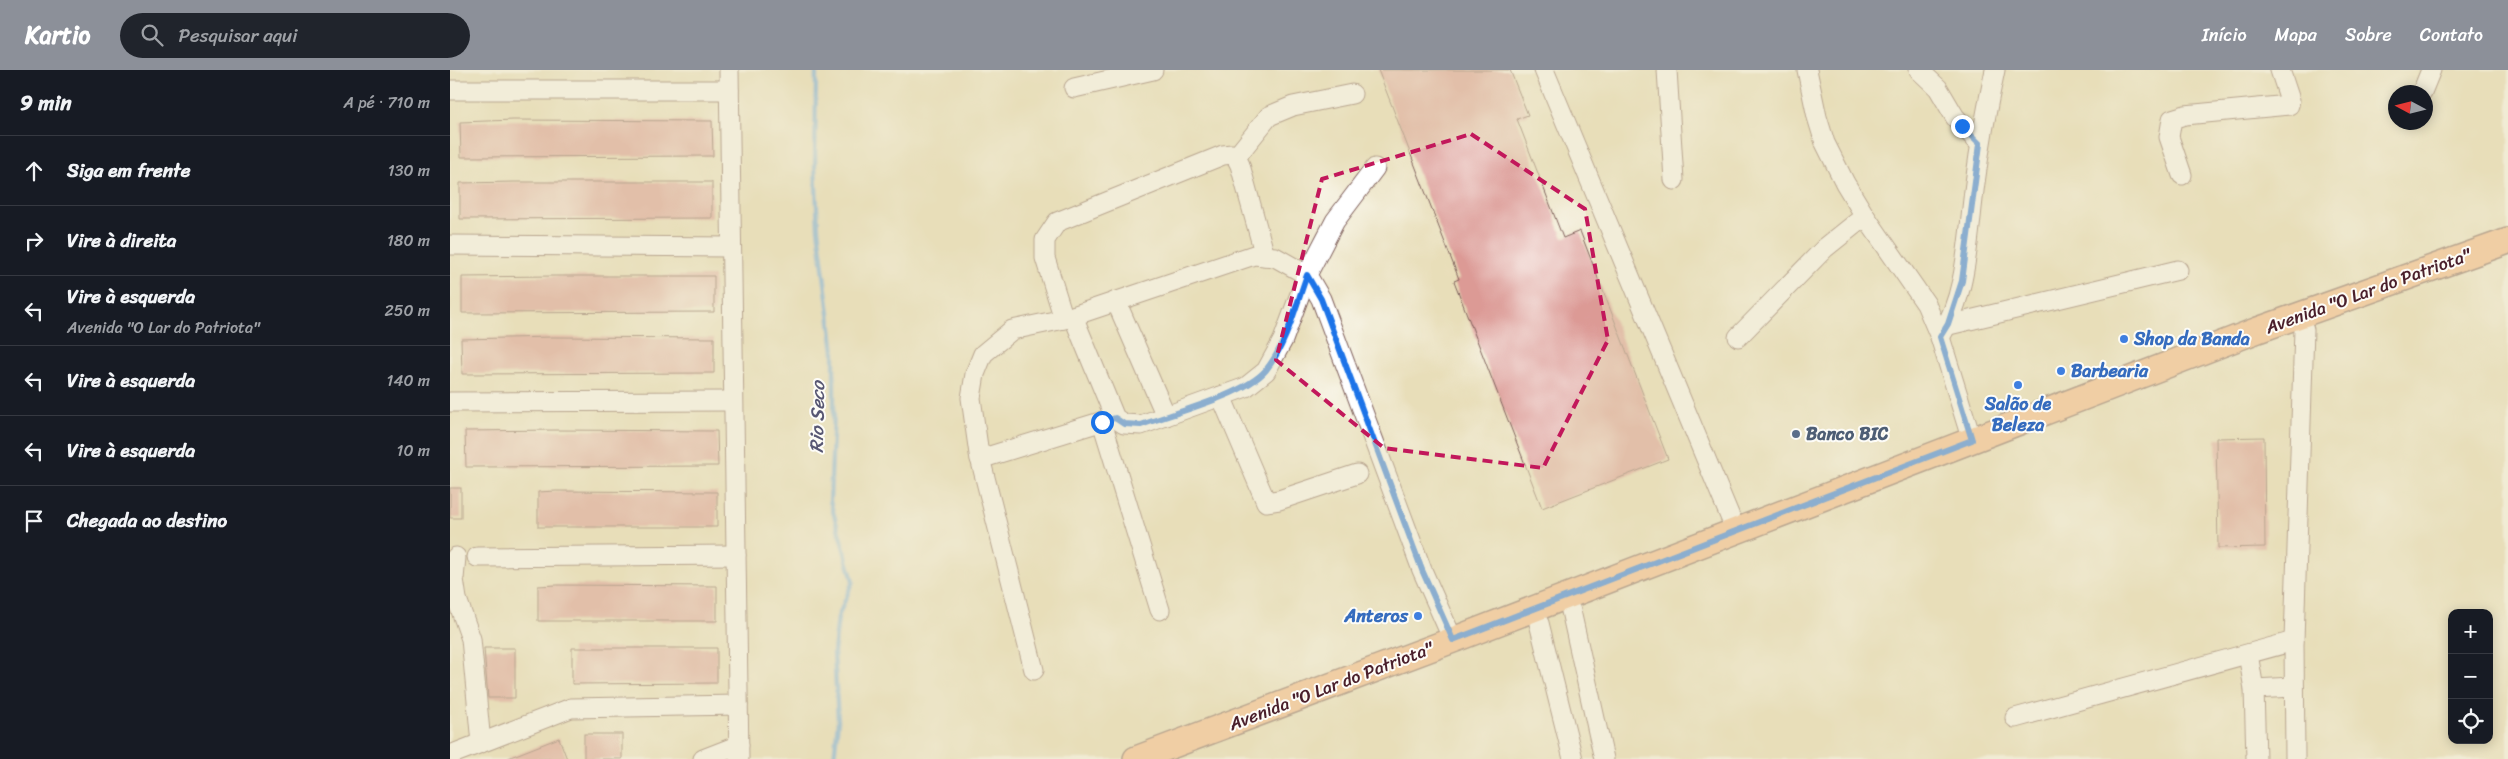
<!DOCTYPE html>
<html lang="pt">
<head>
<meta charset="utf-8">
<style>
	:root { --surface:#171b24; --page:#20242c; --text:#f1f3f6; --muted:#9ea1a6; --line:#363941; --accent:#8c9099 }
	body { margin:0; font-family:Sriracha,sans-serif; background:var(--page); color:var(--text) }
	.controls { position:absolute; right:15px; bottom:15px; display:grid; overflow:hidden; border-radius:10px; box-shadow:0 2px 12px #0003 }
	.controls button { width:45px; height:45px; display:grid; place-items:center; padding:0; border:0; border-bottom:1px solid var(--line); background:var(--surface); color:var(--text); font:25px sans-serif }
	.compass { position:absolute; left:1938px; top:15px; width:45px; height:45px; border-radius:50%; background:var(--surface); box-shadow:0 2px 12px #0003; rotate:277deg }
	.stop { position:absolute; width:15px; height:15px; margin:-11px; border:4px solid #1a73e8; border-radius:50%; background:#fff }
	.stop.end { background:#1a73e8; border-color:#fff; box-shadow:0 1px 5px #0008 }
	.list { margin:0; padding:0; list-style:none }
	h2 { display:flex; justify-content:space-between; align-items:center; height:65px; margin:0; padding:0 20px; font-size:21px }
	h2 small { font-size:16px; font-weight:400; color:var(--muted) }
	.list li { display:grid; grid-template-columns:32px 1fr auto; gap:15px; align-items:center; box-sizing:border-box; height:70px; padding:0 20px; border-top:1px solid var(--line) }
	.list b { display:block; font-size:19px; white-space:nowrap }
	.list p { margin:0; font-size:16px; white-space:nowrap; color:var(--muted) }
	.list em { font-size:16px; font-style:normal; color:var(--muted) }
	.icon { flex:none; width:28px; height:28px; fill:none; stroke:currentColor; stroke-width:2; stroke-linecap:round; stroke-linejoin:round }
	.map { position:relative; flex:none; width:2058px; height:689px; overflow:hidden }
	header { display:flex; align-items:center; gap:30px; box-sizing:border-box; height:70px; padding:0 25px; background:var(--accent); color:#fff }
	header strong { font-size:24px }
	nav { display:flex; gap:28px; margin-inline-start:auto; font-size:18px }
	.search { width:350px; height:45px; background:var(--page); display:flex; align-items:center; gap:12px; box-sizing:border-box; padding:0 18px; border-radius:28px; color:var(--muted); font-size:19px }
	main { display:flex }
	aside { flex:1; background:var(--surface) }
	.map>svg:first-child { display:block }
	.lines { fill:none; stroke-linecap:round; stroke-linejoin:round }
	.stream { stroke:#6eaae0; stroke-width:4.5 }
	.building { fill:#dc9a95 }
	.minor-casing { stroke:#81625d; stroke-width:21 }
	.major-casing { stroke:#81625d; stroke-width:28 }
	.minor { stroke:#fff; stroke-width:19 }
	.major { stroke:#fabb8b; stroke-width:25 }
	.route { stroke:#1a73e8; stroke-width:6 }
	.marked { fill:none; stroke:#c2185b; stroke-width:4; stroke-dasharray:10 6; stroke-linejoin:round }
	.shop-dot { fill:#3f7fe0; stroke:#fdfcf7; stroke-width:2 }
	.service-dot { fill:#5c6f8a; stroke:#fdfcf7; stroke-width:2 }
	.labels { text-anchor:middle; dominant-baseline:central; stroke-width:4; stroke-linejoin:round; paint-order:stroke }
	.street-label { font-size:18px; fill:#4a1f2b; stroke:#fdfcf7 }
	.shop-label { font-size:18px; font-weight:bold; fill:#366cbe; stroke:#fdfcf7; text-anchor:start }
	.service-label { font-size:18px; font-weight:bold; fill:#4e5e75; stroke:#fdfcf7; text-anchor:start }
	.water-label { font-size:19px; font-style:italic; fill:#585773; stroke:#fdfcf7 }
</style>
</head>
<body>
<header>
<strong>Kartio</strong>
<div class="search"><svg class="icon" aria-label="search" viewBox="0 0 24 24"><circle cx="10" cy="10" r="6"/><path d="M15 15l6 6"/></svg>Pesquisar aqui</div>
<nav><a>Início</a><a>Mapa</a><a>Sobre</a><a>Contato</a></nav>
</header>
<main>
<aside>
<h2>9 min<small>A pé · 710 m</small></h2>
<ul class="list">
<li><svg class="icon" aria-label="ahead" viewBox="0 0 24 24"><path d="M12 20V5M6 11l6-6 6 6"/></svg><div><b>Siga em frente</b></div><em>130 m</em></li>
<li><svg class="icon" aria-label="right" viewBox="0 0 24 24"><path d="M7 20v-9h11M14 6l5 5-5 5"/></svg><div><b>Vire à direita</b></div><em>180 m</em></li>
<li><svg class="icon" aria-label="left" viewBox="0 0 24 24"><path d="M17 20v-9H6M10 6l-5 5 5 5"/></svg><div><b>Vire à esquerda</b><p>Avenida &quot;O Lar do Patriota&quot;</p></div><em>250 m</em></li>
<li><svg class="icon" aria-label="left" viewBox="0 0 24 24"><path d="M17 20v-9H6M10 6l-5 5 5 5"/></svg><div><b>Vire à esquerda</b></div><em>140 m</em></li>
<li><svg class="icon" aria-label="left" viewBox="0 0 24 24"><path d="M17 20v-9H6M10 6l-5 5 5 5"/></svg><div><b>Vire à esquerda</b></div><em>10 m</em></li>
<li><svg class="icon" aria-label="arrive" viewBox="0 0 24 24"><path d="M6 21V4h12l-3 4 3 4H6"/></svg><div><b>Chegada ao destino</b></div></li>
</ul>
</aside>
<div class="map">
<svg width="2058" height="689" viewBox="0 0 2058 689">
	<rect width="100%" height="100%" fill="#fdfcf7"/>
	<filter id="ink" filterUnits="userSpaceOnUse"><feTurbulence type="fractalNoise" baseFrequency=".02" numOctaves="2"/><feDisplacementMap in="SourceGraphic" scale="10" xChannelSelector="R" yChannelSelector="G"/><feConvolveMatrix kernelMatrix="1 2 1 2 8 2 1 2 1" color-interpolation-filters="sRGB"/></filter>
	<filter id="wash" filterUnits="userSpaceOnUse"><feTurbulence type="fractalNoise" baseFrequency=".0096" numOctaves="4" result="noise"/><feDisplacementMap in="SourceGraphic" scale="20" xChannelSelector="R" yChannelSelector="G"/><feGaussianBlur stdDeviation="1.12" result="paint"/><feColorMatrix in="noise" values="0 0 0 0 0 0 0 0 0 0 0 0 0 0 0 0 0 1.4 0 .05"/><feComposite in="paint" operator="in"/></filter>
	<g filter="url(#wash)">
		<rect width="100%" height="100%" fill="#e8deb9"/>
		<g class="lines">
			<polyline class="stream" points="366,0 365,96 368,159 384,282 384,343 380,431 403,511 388,547 384,582 388,651 384,689"/>
		</g>
		<g id="blocks">
			<g class="building">
				<polygon points="928,0 1060,0 1078,45 1067,49 1113,168 1130,161 1218,389 1092,438 1004,211 1009,209"/>
				<polygon points="64,50 262,51 263,86 11,87 10,52"/>
				<polygon points="64,112 262,112 262,148 10,149 10,113"/>
				<polygon points="104,206 264,206 264,242 12,243 12,207"/>
				<polygon points="103,267 264,268 264,303 12,304 11,269"/>
				<polygon points="107,360 267,361 268,396 16,397 15,361"/>
				<polygon points="1814,367 1815,477 1768,478 1766,368"/>
				<rect x="0" y="418" width="11" height="30"/>
				<polygon points="106,421 267,422 267,457 88,457 88,422"/>
				<polygon points="107,515 267,516 267,551 88,551 88,516"/>
				<polygon points="34,578 65,578 65,628 38,628"/>
				<polygon points="122,578 267,578 267,613 122,614"/>
				<rect x="134" y="664" width="38" height="25"/>
				<polygon points="109,668 117,689 58,689 58,688"/>
			</g>
		</g>
	</g>
	<g filter="url(#ink)">
		<use href="#blocks" fill-opacity="0" stroke="#81625d" stroke-width="1"/>
		<g class="lines">
			<defs>
				<g id="minor">
					<polyline points="279,0 289,689"/>
					<polyline points="1094,0 1286,461"/>
					<polyline points="1217,0 1224,110"/>
					<polyline points="1357,0 1367,47 1375,73 1395,113 1415,146 1476,234 1490,267 1522,371"/>
					<polyline points="1469,0 1488,18 1505,47 1530,74"/>
					<polyline points="624,18 703,0"/>
					<polyline points="0,20 279,20"/>
					<polyline points="1972,22 1981,0"/>
					<polyline points="786,87 819,46 843,36 902,24"/>
					<polyline points="1732,105 1719,67 1722,49 1735,45 1839,35 1840,30 1830,0"/>
					<polyline points="0,175 281,177"/>
					<polyline points="666,231 716,346"/>
					<polyline points="623,246 665,348 674,354 691,355 796,317 816,301 833,270 857,205 885,151 925,98"/>
					<polyline points="614,249 595,188 595,170 607,152 773,85 782,84 786,87 790,95 815,186"/>
					<polyline points="1499,255 1728,200"/>
					<polyline points="1288,267 1375,178 1415,146"/>
					<path d="M 1490,267 C 1518,224 1518,163 1525,113 C 1530,75 1537,37 1545,0"/>
					<polyline points="771,326 816,432 829,430 907,404"/>
					<polyline points="0,332 283,331"/>
					<polyline points="652,352 710,540"/>
					<polyline points="530,389 663,348"/>
					<polyline points="6,487 4,509 7,529 21,569 31,673"/>
					<polyline points="27,487 286,485"/>
					<polyline points="1121,541 1154,689"/>
					<polyline points="1089,553 1123,689"/>
					<polyline points="1798,584 1804,619 1806,689"/>
					<polyline points="584,600 529,384 521,328 525,304 533,284 562,260 614,249 804,185 825,187 857,205 871,229 972,500 1003,570"/>
					<polyline points="1804,619 1844,617"/>
					<polyline points="1565,648 1844,571"/>
					<polyline points="0,685 121,638 288,635"/>
					<polyline points="253,689 289,675"/>
					<polyline points="1845,689 1844,571 1854,259"/>
				</g>
				<polyline id="major" points="686,689 1003,570 1808,260 2058,171"/>
			</defs>
			<use href="#minor" class="minor-casing"/>
			<use href="#major" class="major-casing"/>
			<use href="#minor" class="minor"/>
			<use href="#major" class="major"/>
		</g>
	</g>
	<g class="lines" filter="url(#ink)">
		<path class="route" d="M 652,352 L 665,348 L 674,354 L 691,355 C 724,343 795,325 816,300 C 837,274 846,235 857,205 L 871,229 L 972,500 L 1003,570 L 1522,370 L 1490,267 L 1498,254 L 1512,211 L 1530,74 L 1512,56"/>
	</g>
	<path d="M0 0H2058V689H0ZM 1021,64 L 1135,139 L 1158,270 L 1093,398 L 934,378 L 826,290 L 872,109 Z" fill="#e8deb9" fill-opacity=".55" fill-rule="evenodd"/>
	<path class="marked" d="M 1021,64 L 1135,139 L 1158,270 L 1093,398 L 934,378 L 826,290 L 872,109 Z"/>
	<g class="shop-dot">
		<circle cx="1674" cy="269" r="5"/>
		<circle cx="1611" cy="301" r="5"/>
		<circle cx="1568" cy="315" r="5"/>
		<circle cx="968" cy="546" r="5"/>
	</g>
	<circle class="service-dot" cx="1346" cy="364" r="5"/>
	<g class="labels">
		<g class="street-label">
			<text transform="translate(1918 221) rotate(-20)">Avenida "O Lar do Patriota"</text>
			<text transform="translate(881 616) rotate(-21)">Avenida "O Lar do Patriota"</text>
		</g>
		<g class="shop-label">
			<text x="1684" y="269">Shop da Banda</text>
			<text x="1621" y="301">Barbearia</text>
			<text x="1568" y="334" text-anchor="middle">Salão de<tspan x="1568" dy="21">Beleza</tspan></text>
			<text x="958" y="546" text-anchor="end">Anteros</text>
		</g>
		<g class="service-label">
			<text x="1356" y="364">Banco BIC</text>
		</g>
		<g class="water-label">
			<text transform="translate(367 347) rotate(-89)">Rio Seco</text>
		</g>
	</g>
</svg>
<div class="controls">
<button>+</button>
<button>−</button>
<button><svg class="icon" aria-label="locate" viewBox="0 0 24 24"><circle cx="12" cy="12" r="6"/><path d="M12 2v4M12 18v4M2 12h4M18 12h4"/></svg></button>
</div>
<svg class="compass" viewBox="-18 -18 36 36"><path d="M0-13l5 13h-10z" fill="#e53935"/><path d="M0 13l5-13h-10z" fill="#9ea1a6"/></svg>
<div class="stop" style="left:652px;top:352px"></div>
<div class="stop end" style="left:1512px;top:56px"></div>
</div>
</main>
</body>
</html>
